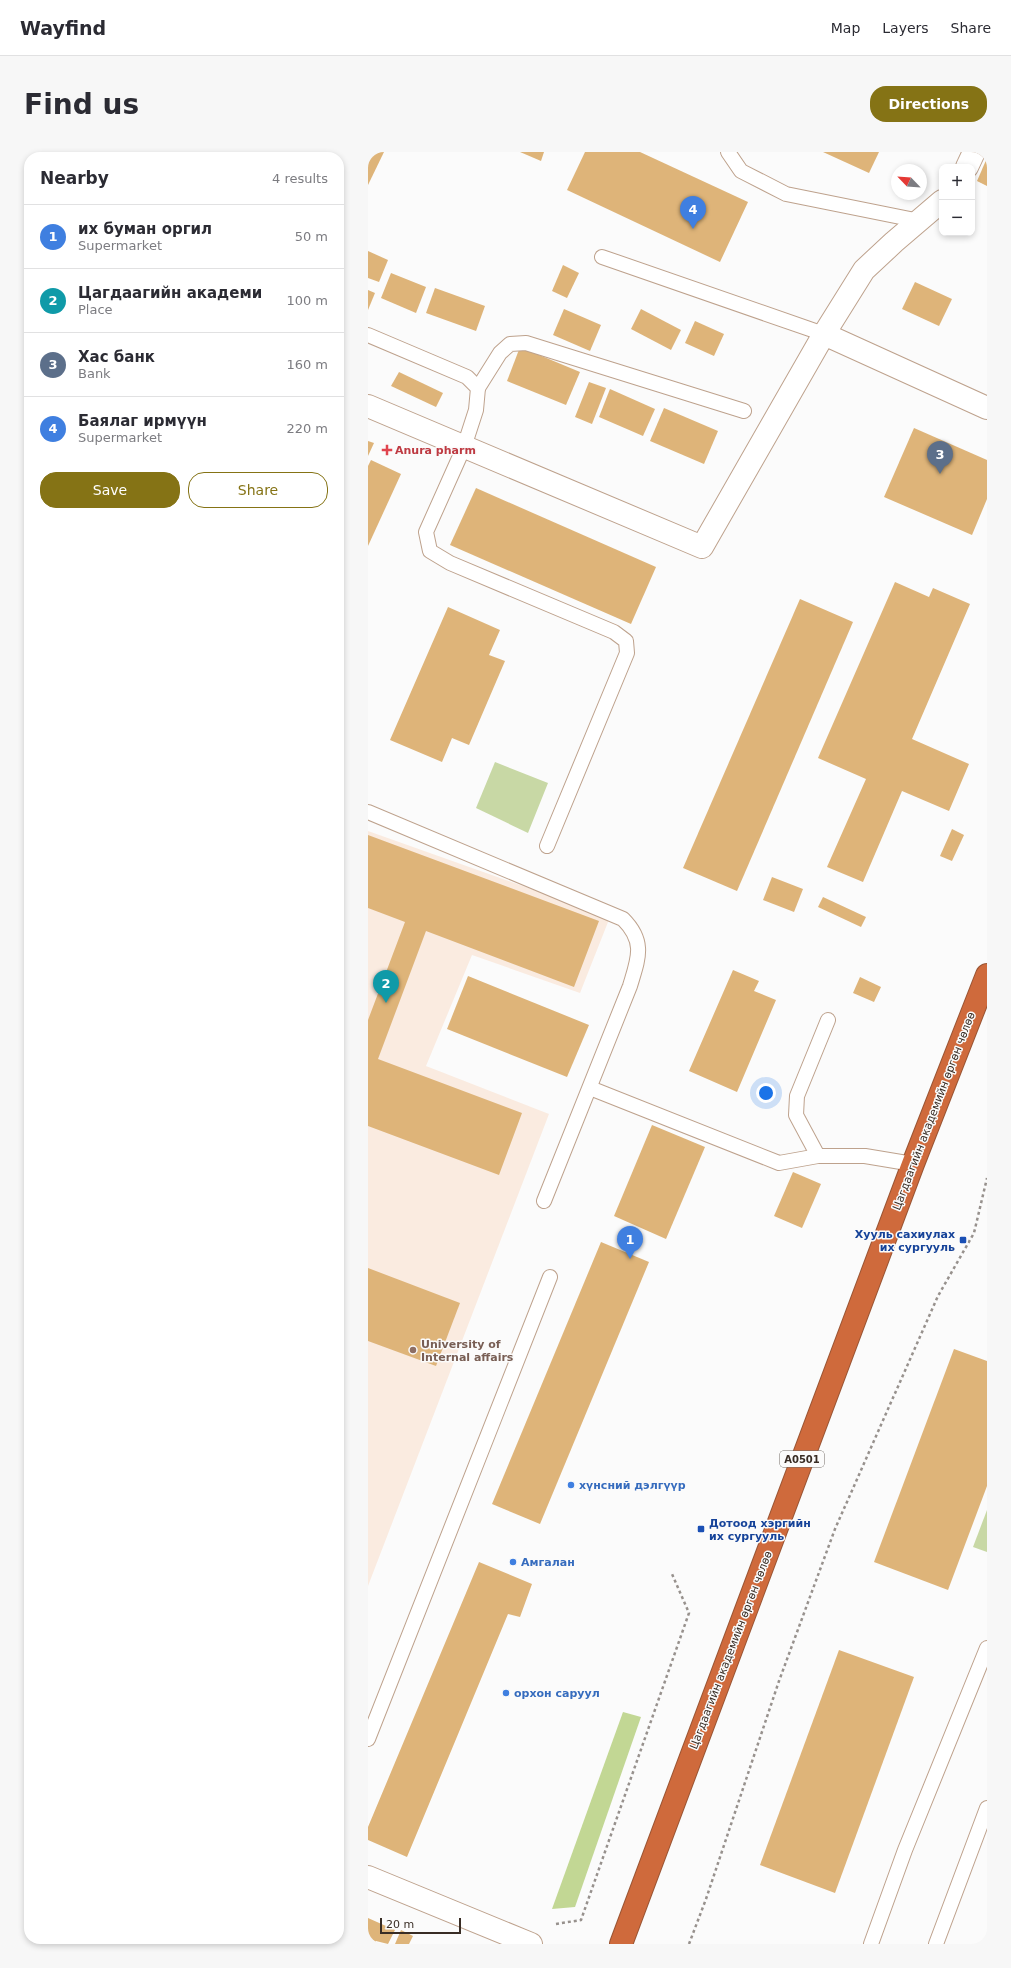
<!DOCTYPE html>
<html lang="en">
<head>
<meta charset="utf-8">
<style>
	:root { --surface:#fff; --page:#f7f7f7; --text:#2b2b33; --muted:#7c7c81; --line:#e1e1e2; --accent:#857315 }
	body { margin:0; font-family:"DejaVu Sans",sans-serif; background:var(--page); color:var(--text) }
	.controls { position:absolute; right:12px; top:12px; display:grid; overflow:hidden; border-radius:8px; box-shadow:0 2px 6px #0003 }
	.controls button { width:36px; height:36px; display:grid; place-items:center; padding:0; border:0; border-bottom:1px solid var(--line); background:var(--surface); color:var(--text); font:20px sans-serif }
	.compass { position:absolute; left:523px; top:12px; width:36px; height:36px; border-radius:50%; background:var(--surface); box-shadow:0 2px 6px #0003; rotate:295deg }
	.scale { position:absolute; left:12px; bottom:10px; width:81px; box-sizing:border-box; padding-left:4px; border:2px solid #392d25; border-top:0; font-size:11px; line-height:14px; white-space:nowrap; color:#392d25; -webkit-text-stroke:3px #fbfbfb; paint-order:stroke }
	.you { position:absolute; left:398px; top:941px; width:14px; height:14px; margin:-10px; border:3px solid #fff; border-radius:50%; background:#1a73e8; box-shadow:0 0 0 6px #1a73e833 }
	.badge { display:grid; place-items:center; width:26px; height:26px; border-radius:50%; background:var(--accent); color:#fff; font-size:13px; font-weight:700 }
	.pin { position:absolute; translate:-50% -33px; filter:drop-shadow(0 1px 2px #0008) }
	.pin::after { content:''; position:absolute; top:21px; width:14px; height:12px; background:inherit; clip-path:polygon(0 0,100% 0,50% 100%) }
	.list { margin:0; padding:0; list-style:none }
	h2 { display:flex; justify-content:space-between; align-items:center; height:52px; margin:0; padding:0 16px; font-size:17px }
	h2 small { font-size:13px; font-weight:400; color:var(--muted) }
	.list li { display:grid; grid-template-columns:26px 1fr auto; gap:12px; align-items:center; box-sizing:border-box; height:64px; padding:0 16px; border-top:1px solid var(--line) }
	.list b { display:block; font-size:15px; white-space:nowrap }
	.list p { margin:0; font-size:13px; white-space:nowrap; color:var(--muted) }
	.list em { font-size:13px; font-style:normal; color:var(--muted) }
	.actions { display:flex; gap:8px; padding:12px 16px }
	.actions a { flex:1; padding:9px 0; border:1px solid var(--accent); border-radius:16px; text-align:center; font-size:14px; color:var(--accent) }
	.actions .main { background:var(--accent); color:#fff }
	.map { position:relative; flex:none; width:619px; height:1792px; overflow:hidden; border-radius:16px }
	header { display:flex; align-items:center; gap:24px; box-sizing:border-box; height:56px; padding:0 20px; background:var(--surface); border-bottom:1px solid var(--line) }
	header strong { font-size:19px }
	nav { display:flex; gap:22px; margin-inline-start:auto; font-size:14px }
	.intro { display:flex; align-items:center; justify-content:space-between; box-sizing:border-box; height:96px; padding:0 24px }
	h1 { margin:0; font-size:28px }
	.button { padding:10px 18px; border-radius:16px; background:var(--accent); color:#fff; font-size:14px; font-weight:700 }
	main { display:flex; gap:24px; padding:0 24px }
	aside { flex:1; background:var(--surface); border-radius:16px; box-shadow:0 2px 6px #0003 }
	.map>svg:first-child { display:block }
	.built { fill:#faebe0 }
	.green { fill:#c8d8a5 }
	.forest { fill:#c2d794 }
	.building { fill:#deb479 }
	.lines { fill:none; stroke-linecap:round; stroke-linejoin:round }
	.lane-casing { stroke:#bea28d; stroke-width:16 }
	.street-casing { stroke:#bea28d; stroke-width:24 }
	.secondary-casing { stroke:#bea28d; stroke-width:24 }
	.highway-casing { stroke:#9a5534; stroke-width:24 }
	.path { stroke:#97918d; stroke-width:2.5; stroke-dasharray:3 3; stroke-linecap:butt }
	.lane { stroke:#fff; stroke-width:14 }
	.street { stroke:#fff; stroke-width:22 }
	.secondary { stroke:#fff; stroke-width:22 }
	.highway { stroke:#cf6a3c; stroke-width:22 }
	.health-dot { fill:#e0444e; stroke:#fbfbfb; stroke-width:1.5 }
	.transit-dot { fill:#1a4fb4; stroke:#fbfbfb; stroke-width:1.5 }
	.education-dot { fill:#8d6e63; stroke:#fbfbfb; stroke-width:1.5 }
	.shop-dot { fill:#3f7fe0; stroke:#fbfbfb; stroke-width:1.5 }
	.labels { text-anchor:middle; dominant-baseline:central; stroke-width:3; stroke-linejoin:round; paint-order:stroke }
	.shield { fill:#fbfbfb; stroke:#736b65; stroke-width:1 }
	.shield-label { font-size:10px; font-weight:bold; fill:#392d25 }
	.health-label { font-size:11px; font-weight:bold; fill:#be3a42; stroke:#fbfbfb; text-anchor:start }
	.street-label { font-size:11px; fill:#392d25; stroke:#fbfbfb }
	.transit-label { font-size:11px; font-weight:bold; fill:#164399; stroke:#fbfbfb; text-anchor:end }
	.education-label { font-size:11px; font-weight:bold; fill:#785e54; stroke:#fbfbfb; text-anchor:start }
	.shop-label { font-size:11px; font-weight:bold; fill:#366cbe; stroke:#fbfbfb; text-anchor:start }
</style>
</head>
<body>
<header>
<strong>Wayfind</strong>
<nav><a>Map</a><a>Layers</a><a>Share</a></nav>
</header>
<div class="intro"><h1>Find us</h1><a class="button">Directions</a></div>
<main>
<aside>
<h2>Nearby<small>4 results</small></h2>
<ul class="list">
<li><span class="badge" style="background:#3f7fe0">1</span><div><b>их буман оргил</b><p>Supermarket</p></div><em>50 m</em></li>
<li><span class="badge" style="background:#0f9aa8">2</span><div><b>Цагдаагийн академи</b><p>Place</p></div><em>100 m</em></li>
<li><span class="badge" style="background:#5c6f8a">3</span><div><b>Хас банк</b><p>Bank</p></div><em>160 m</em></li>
<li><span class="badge" style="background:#3f7fe0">4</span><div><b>Баялаг ирмүүн</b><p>Supermarket</p></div><em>220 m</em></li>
</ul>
<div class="actions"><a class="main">Save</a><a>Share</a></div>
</aside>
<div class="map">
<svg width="619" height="1792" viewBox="0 0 619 1792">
	<rect width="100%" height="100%" fill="#fbfbfb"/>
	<polygon class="built" points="0,679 242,765 212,841 104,803 58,914 181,962 0,1434"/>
	<g class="green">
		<polygon points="127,610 180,631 160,681 108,656"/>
		<polygon points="619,1358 619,1400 605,1395"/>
	</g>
	<polygon class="forest" points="255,1560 273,1565 207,1755 184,1757"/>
	<g class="building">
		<polygon points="0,0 16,0 0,33"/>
		<polygon points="152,0 176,0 173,9"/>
		<polygon points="217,0 272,0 380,50 352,110 199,38"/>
		<polygon points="455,0 511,0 501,21"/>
		<polygon points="619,6 619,34 609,29"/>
		<polygon points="0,99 20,108 11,130 0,126"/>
		<polygon points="195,113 211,121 199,146 184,139"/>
		<polygon points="23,121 58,135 48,161 13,146"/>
		<polygon points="547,130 584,147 571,174 534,157"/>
		<polygon points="67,136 117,154 108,179 58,161"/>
		<polygon points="0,138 7,141 0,158"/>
		<polygon points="196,157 233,173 222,199 185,183"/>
		<polygon points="273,157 313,178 303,198 263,177"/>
		<polygon points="327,169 356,182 346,204 317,191"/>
		<polygon points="152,195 212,220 198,253 139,229"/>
		<polygon points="31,220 75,241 68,255 23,234"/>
		<polygon points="221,230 238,236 224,272 207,265"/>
		<polygon points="242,237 287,257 275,284 231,265"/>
		<polygon points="296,256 350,279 336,312 282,289"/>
		<polygon points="546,276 619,308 619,347 604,383 516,345"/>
		<polygon points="0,289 6,291 0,304"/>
		<polygon points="3,308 33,322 0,394 0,314"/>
		<polygon points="108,336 288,415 263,472 82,393"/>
		<polygon points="527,430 561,445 565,436 602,452 544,587 601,612 581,659 534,639 495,730 459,715 498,627 450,606"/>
		<polygon points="432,447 485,470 369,739 315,716"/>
		<polygon points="80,455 132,478 121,503 137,509 101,593 84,586 74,610 22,588"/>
		<polygon points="584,677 596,683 584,709 572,704"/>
		<polygon points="0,683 231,769 206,835 58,779 10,907 154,961 131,1023 0,974 0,868 37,770 0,756"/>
		<polygon points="404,725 435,737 426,760 395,748"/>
		<polygon points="455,745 498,765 493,775 450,755"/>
		<polygon points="365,818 391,829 386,839 408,848 369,940 321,919"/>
		<polygon points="100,824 221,873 199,925 79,877"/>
		<polygon points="492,825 513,835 506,850 485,841"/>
		<polygon points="284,973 337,995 298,1087 246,1064"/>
		<polygon points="425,1020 453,1032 434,1076 406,1064"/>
		<polygon points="233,1090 281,1110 172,1372 124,1352"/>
		<polygon points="0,1116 92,1151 68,1214 0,1189"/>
		<polygon points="586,1197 619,1209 619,1334 580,1438 506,1410"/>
		<polygon points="111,1410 164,1432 152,1465 140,1462 39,1705 0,1688 0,1675"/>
		<polygon points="471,1498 546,1525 467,1741 392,1713"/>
		<polygon points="0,1766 27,1778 20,1792 8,1789 6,1792 0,1792"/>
		<polygon points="33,1778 45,1784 41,1792 27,1792"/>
	</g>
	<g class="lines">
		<defs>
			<g id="lane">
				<polyline points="360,0 373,19 418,42 552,69"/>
				<polyline points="234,105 456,182"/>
				<polyline points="0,183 99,225 110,236 108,258 96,295 58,380 62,399 82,411 246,480 258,489 259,501 179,694"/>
				<polyline points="110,236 132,201 142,192 158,191 376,259"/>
				<path d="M 0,660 L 255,767 C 278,790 270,807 262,834 L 176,1049"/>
				<polyline points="222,936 411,1011 450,1004 497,1004 545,1012"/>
				<polyline points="450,1004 428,963 429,944 460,868"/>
				<polyline points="0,1587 182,1125"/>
				<polyline points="503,1792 537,1698 619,1496"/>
				<polyline points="568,1792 619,1656"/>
			</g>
			<g id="street">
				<polyline points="599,15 606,0"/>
				<polyline points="456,182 496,118 526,90 574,49"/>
				<polyline points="0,254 334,395 456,182 619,256"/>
			</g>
			<polyline id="secondary" points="0,1725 163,1792"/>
			<polyline id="highway" points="253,1792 545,1012 619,823"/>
		</defs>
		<use href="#lane" class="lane-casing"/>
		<use href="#street" class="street-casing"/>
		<use href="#secondary" class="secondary-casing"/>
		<use href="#highway" class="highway-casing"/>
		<g class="path">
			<polyline points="188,1772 213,1768 321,1461 304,1422"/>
			<polyline points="321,1792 338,1747 411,1529 467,1377 570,1144 606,1081 619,1026"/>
		</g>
		<use href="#lane" class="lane"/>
		<use href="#street" class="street"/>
		<use href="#secondary" class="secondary"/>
		<use href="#highway" class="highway"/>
	</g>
	<path class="health-dot" d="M17 292h4v4h4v4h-4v4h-4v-4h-4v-4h4z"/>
	<g class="transit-dot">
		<rect x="591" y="1084" width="8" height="8" rx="2"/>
		<rect x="329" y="1373" width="8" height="8" rx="2"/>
	</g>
	<circle class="education-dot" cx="45" cy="1198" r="4"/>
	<g class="shop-dot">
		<circle cx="203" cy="1333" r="4"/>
		<circle cx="145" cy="1410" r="4"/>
		<circle cx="138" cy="1541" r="4"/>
	</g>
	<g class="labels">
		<rect class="shield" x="412" y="1299" width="44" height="16" rx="3"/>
		<g class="shield-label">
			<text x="434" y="1307">A0501</text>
		</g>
		<g class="health-label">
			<text x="27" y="298">Anura pharm</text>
		</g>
		<g class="street-label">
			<text transform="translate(566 959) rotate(-69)">Цагдаагийн академийн өргөн чөлөө</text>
			<text transform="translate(363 1498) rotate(-69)">Цагдаагийн академийн өргөн чөлөө</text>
		</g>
		<g class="transit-label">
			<text x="587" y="1082">Хууль сахиулах<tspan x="587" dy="13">их сургууль</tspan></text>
			<text x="341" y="1371" text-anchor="start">Дотоод хэргийн<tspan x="341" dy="13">их сургууль</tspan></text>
		</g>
		<g class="education-label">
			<text x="53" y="1192">University of<tspan x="53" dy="13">Internal affairs</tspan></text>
		</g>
		<g class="shop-label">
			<text x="211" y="1333">хүнсний дэлгүүр</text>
			<text x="153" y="1410">Амгалан</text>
			<text x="146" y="1541">орхон саруул</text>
		</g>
	</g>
</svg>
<div class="controls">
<button>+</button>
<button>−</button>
</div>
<svg class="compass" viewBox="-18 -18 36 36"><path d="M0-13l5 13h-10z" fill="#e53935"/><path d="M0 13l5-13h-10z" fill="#7c7c81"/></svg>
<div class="scale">20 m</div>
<div class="you"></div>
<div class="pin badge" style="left:262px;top:1107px;background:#3f7fe0">1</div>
<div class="pin badge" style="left:18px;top:851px;background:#0f9aa8">2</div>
<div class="pin badge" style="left:572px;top:322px;background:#5c6f8a">3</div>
<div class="pin badge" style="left:325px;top:77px;background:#3f7fe0">4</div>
</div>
</main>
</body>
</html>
